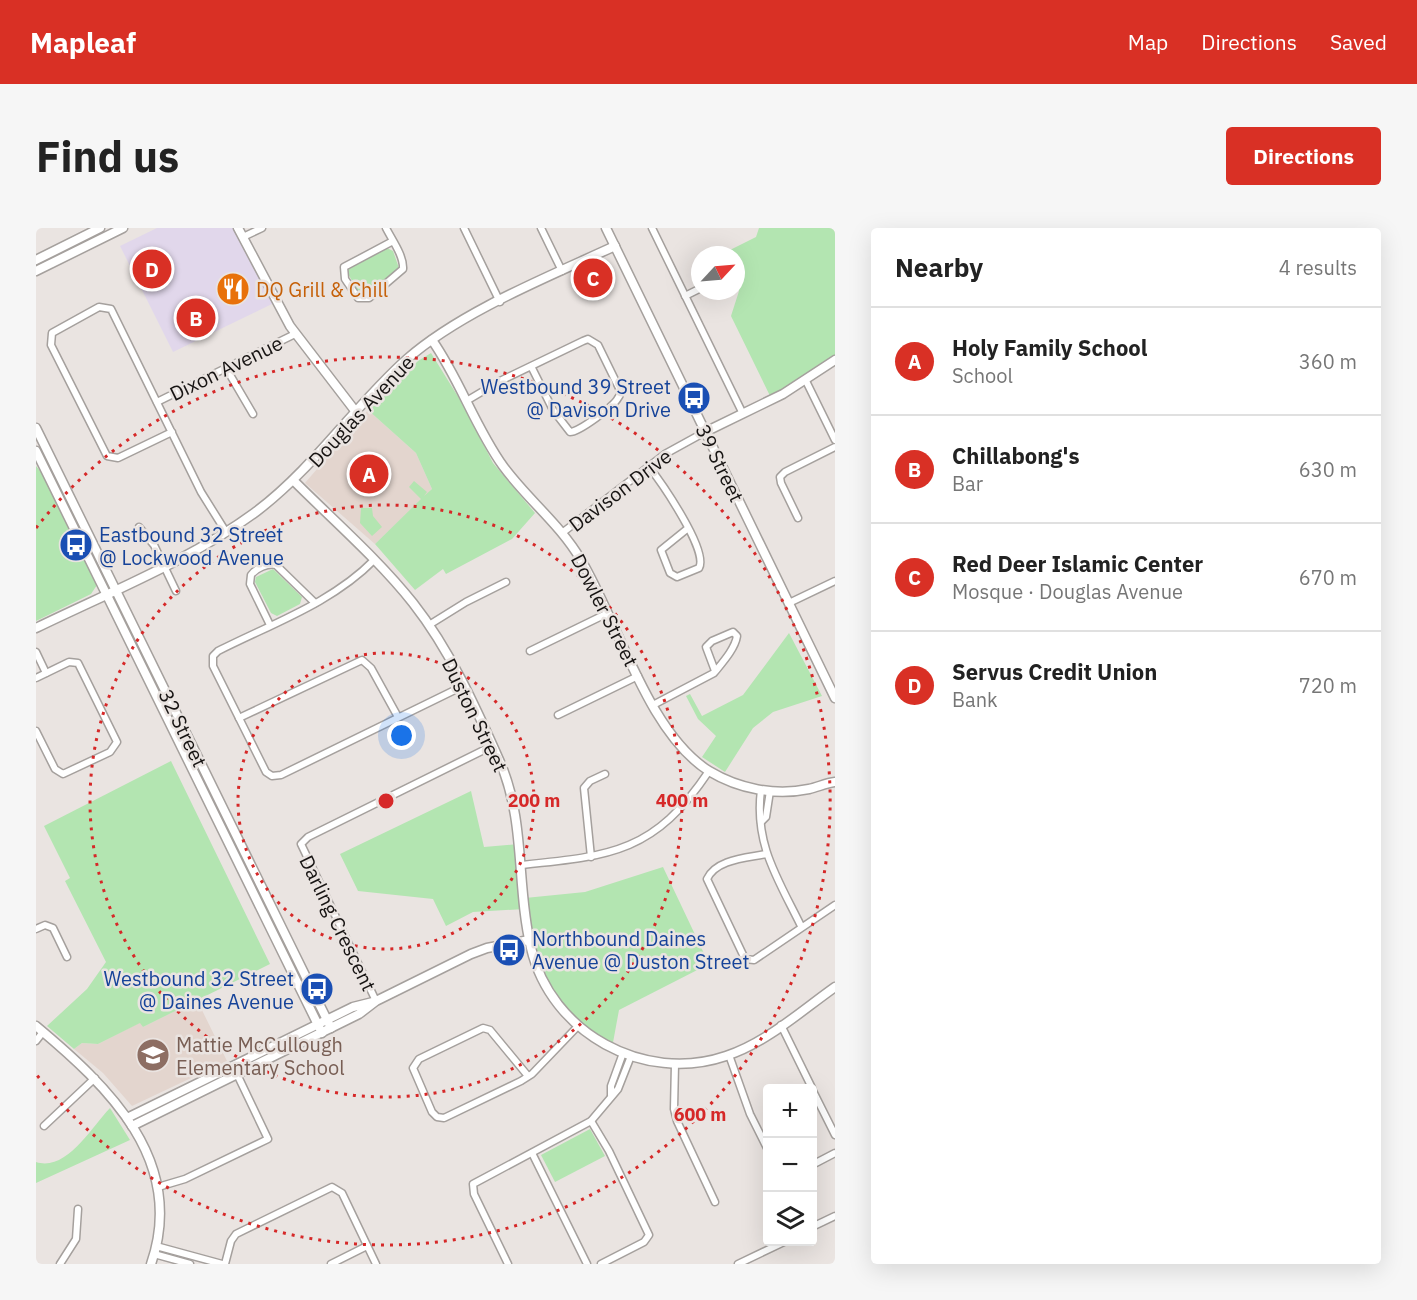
<!DOCTYPE html>
<html lang="en">
<head>
<meta charset="utf-8">
<style>
	:root { --surface:#fff; --page:#f6f6f6; --text:#222; --muted:#767676; --line:#e0e0e0; --accent:#d93025 }
	body { margin:0; font-family:"IBM Plex Sans",sans-serif; background:var(--page); color:var(--text) }
	.controls { position:absolute; right:18px; bottom:18px; display:grid; overflow:hidden; border-radius:6px; box-shadow:0 6px 24px #0002 }
	.controls button { width:54px; height:54px; display:grid; place-items:center; padding:0; border:0; border-bottom:2px solid var(--line); background:var(--surface); color:var(--text); font:30px sans-serif }
	.compass { position:absolute; left:655px; top:18px; width:54px; height:54px; border-radius:50%; background:var(--surface); box-shadow:0 6px 24px #0002; rotate:64deg }
	.you { position:absolute; left:366px; top:508px; width:21px; height:21px; margin:-15px; border:4px solid #fff; border-radius:50%; background:#1a73e8; box-shadow:0 0 0 9px #1a73e833 }
	.badge { display:grid; place-items:center; width:39px; height:39px; border-radius:50%; background:var(--accent); color:#fff; font-size:20px; font-weight:700 }
	.pin { position:absolute; translate:-50% -50%; border:3px solid #fff; box-shadow:0 2px 6px #0006 }
	.list { margin:0; padding:0; list-style:none }
	h2 { display:flex; justify-content:space-between; align-items:center; height:78px; margin:0; padding:0 24px; font-size:26px }
	h2 small { font-size:20px; font-weight:400; color:var(--muted) }
	.list li { display:grid; grid-template-columns:39px 1fr auto; gap:18px; align-items:center; box-sizing:border-box; height:108px; padding:0 24px; border-top:2px solid var(--line) }
	.list b { display:block; font-size:22px; white-space:nowrap }
	.list p { margin:0; font-size:20px; white-space:nowrap; color:var(--muted) }
	.list em { font-size:20px; font-style:normal; color:var(--muted) }
	.icon { flex:none; width:33px; height:33px; fill:none; stroke:currentColor; stroke-width:2; stroke-linecap:round; stroke-linejoin:round }
	.map { position:relative; flex:none; width:799px; height:1036px; overflow:hidden; border-radius:6px }
	header { display:flex; align-items:center; gap:36px; box-sizing:border-box; height:84px; padding:0 30px; background:var(--accent); color:#fff }
	header strong { font-size:28px }
	nav { display:flex; gap:33px; margin-inline-start:auto; font-size:21px }
	.intro { display:flex; align-items:center; justify-content:space-between; box-sizing:border-box; height:144px; padding:0 36px }
	h1 { margin:0; font-size:42px }
	.button { padding:15px 27px; border-radius:6px; background:var(--accent); color:#fff; font-size:21px; font-weight:700 }
	main { display:flex; gap:36px; padding:0 36px }
	aside { flex:1; background:var(--surface); border-radius:6px; box-shadow:0 6px 24px #0002 }
	.map>svg:first-child { display:block }
	.commercial { fill:#e1d7eb }
	.built { fill:#e3d5ce }
	.green { fill:#b3e5b1 }
	.lines { fill:none; stroke-linecap:round; stroke-linejoin:round }
	.street-casing { stroke:#a5a09d; stroke-width:9 }
	.secondary-casing { stroke:#a5a09d; stroke-width:11 }
	.street { stroke:#fff; stroke-width:6 }
	.secondary { stroke:#fff; stroke-width:8 }
	.ring { fill:none; stroke:#d62828; stroke-width:3; stroke-dasharray:3 6 }
	.labels { text-anchor:middle; dominant-baseline:central; stroke-width:5; stroke-linejoin:round; paint-order:stroke }
	.food-label { font-size:20px; fill:#c56008; stroke:#eae4e1; text-anchor:start }
	.street-label { font-size:20px; fill:#171413; stroke:#eae4e1 }
	.transit-label { font-size:20px; fill:#164399; stroke:#eae4e1; text-anchor:end }
	.education-label { font-size:20px; fill:#785e54; stroke:#eae4e1; text-anchor:start }
	.centre { fill:#d62828; stroke:#eae4e1; stroke-width:3 }
	.ring-label { font-size:18px; text-anchor:middle; font-weight:bold; fill:#d62828; stroke:#eae4e1; stroke-width:5; stroke-linejoin:round; paint-order:stroke }
</style>
</head>
<body>
<header>
<strong>Mapleaf</strong>
<nav><a>Map</a><a>Directions</a><a>Saved</a></nav>
</header>
<div class="intro"><h1>Find us</h1><a class="button">Directions</a></div>
<main>
<div class="map">
<svg width="799" height="1036" viewBox="0 0 799 1036">
	<rect width="100%" height="100%" fill="#eae4e1"/>
	<polygon class="commercial" points="121,0 202,0 240,74 137,124 84,18"/>
	<g class="built">
		<polygon points="332,182 380,225 396,261 339,316 269,255"/>
		<polygon points="161,772 191,833 96,878 67,845 38,821 46,815 62,816 105,794 107,799"/>
	</g>
	<g class="green">
		<polygon points="723,0 799,0 799,132 736,172 695,88 703,63 700,55 700,27 686,26 720,9"/>
		<polygon points="351,20 357,23 363,40 332,65 323,65 311,44 313,39"/>
		<polygon points="395,125 426,175 457,235 499,285 476,311 410,346 407,341 379,362 339,316 385,271 373,259 378,253 391,264 388,268 396,261 380,225 332,182 382,133"/>
		<polygon points="0,238 7,246 61,357 55,366 0,393"/>
		<polygon points="325,280 336,280 337,288 346,299 336,308 324,295"/>
		<polygon points="237,341 266,369 264,376 241,388 235,385 219,354 220,349"/>
		<polygon points="753,405 786,468 737,484 717,500 689,544 666,529 680,508 662,491 650,468 654,466 666,488 707,467"/>
		<polygon points="135,533 234,736 107,799 104,795 62,816 46,815 38,821 11,798 51,761 70,734 29,653 34,650 8,598"/>
		<polygon points="435,563 448,619 483,616 489,670 549,664 627,639 673,736 583,782 576,820 542,798 502,742 489,681 437,684 410,698 397,671 322,663 304,626"/>
		<path d="M 74,880 L 94,912 L 0,955 L 0,934 C 30,944 55,900 74,880 Z"/>
		<polygon points="554,901 569,928 519,954 505,927"/>
	</g>
	<g class="lines">
		<defs>
			<g id="street">
				<path d="M 350,0 C 356,12 368,28 367,41 L 333,70 L 322,70 L 309,51 L 308,39 L 357,13"/>
				<polyline points="428,0 464,74"/>
				<polyline points="505,0 526,43"/>
				<polyline points="616,0 707,186"/>
				<polyline points="207,9 226,0"/>
				<polyline points="649,68 663,61"/>
				<polyline points="190,140 217,186"/>
				<polyline points="770,153 799,212"/>
				<path d="M 432,172 L 464,153 L 547,113 L 552,111 L 562,117 L 583,160 C 584,165 585,166 582,170 C 578,178 543,204 534,204 L 517,182 L 495,138"/>
				<polyline points="121,174 259,106"/>
				<polyline points="136,204 82,230 71,228 15,117 16,105 63,79 75,81 165,264 190,304"/>
				<path d="M 613,239 C 625,254 673,323 663,340 L 641,349 L 634,345 L 625,322 L 651,301"/>
				<polyline points="762,290 745,255 744,249 749,244 799,219"/>
				<polyline points="103,299 118,317 140,363"/>
				<polyline points="526,305 629,226 669,204"/>
				<path d="M 338,332 C 296,375 235,396 182,423 L 177,428 L 177,438 L 230,544 L 236,548 L 245,547 L 427,458"/>
				<polyline points="753,375 799,353"/>
				<path d="M 234,397 L 214,356 L 215,347 C 220,340 232,335 240,337 L 279,375"/>
				<polyline points="393,397 430,374 470,354"/>
				<polyline points="494,423 572,385"/>
				<polyline points="0,424 10,445"/>
				<polyline points="0,450 33,434 42,435 81,514 74,524 27,546 19,541 0,503"/>
				<path d="M 617,477 L 678,445 C 686,435 699,421 701,408 L 697,404 L 676,413 L 670,419 L 679,443"/>
				<polyline points="522,487 602,448"/>
				<polyline points="203,490 326,432 335,440 362,489"/>
				<path d="M 725,562 C 718,616 742,651 765,698"/>
				<polyline points="725,594 730,589 734,563"/>
				<path d="M 730,626 C 711,630 680,631 671,651 L 709,731 L 718,732 L 799,677"/>
				<polyline points="555,629 548,560 554,553 569,546"/>
				<path d="M 485,637 C 576,628 619,624 673,543"/>
				<polyline points="0,701 9,697 17,700 31,729"/>
				<polyline points="340,773 265,616 272,609 456,518"/>
				<polyline points="745,797 776,860"/>
				<polyline points="0,813 7,804"/>
				<polyline points="693,827 714,886 732,922"/>
				<polyline points="639,836 638,881 641,893 679,974"/>
				<polyline points="492,848 454,802 447,800 383,831 377,840 396,884 401,889 408,890 485,853 496,846 542,798"/>
				<polyline points="776,861 799,907"/>
				<polyline points="575,867 575,858 587,825"/>
				<polyline points="555,893 573,923 613,1007 608,1014 565,1036"/>
				<polyline points="8,898 59,850"/>
				<polyline points="496,925 551,1036"/>
				<polyline points="776,937 799,925"/>
				<polyline points="122,959 149,951 232,911 200,844"/>
				<polyline points="776,999 799,988"/>
				<polyline points="120,1018 186,1036"/>
				<polyline points="118,1026 154,1036"/>
				<polyline points="24,1036 40,1011 42,981"/>
				<polyline points="189,1036 195,1013 200,1006 296,959 306,965 340,1036"/>
				<polyline points="295,1036 331,1018"/>
				<polyline points="472,1036 438,966 437,956 555,893 582,861 595,828"/>
				<polyline points="702,1036 748,1014"/>
			</g>
			<g id="secondary">
				<polyline points="202,0 254,98 320,184"/>
				<polyline points="570,0 799,470"/>
				<polyline points="0,32 64,0"/>
				<polyline points="0,43 87,0"/>
				<path d="M 396,112 C 424,152 439,199 467,238 C 491,271 524,296 545,332 C 582,394 612,505 673,543 C 703,561 739,568 773,561 C 782,559 790,555 799,554"/>
				<polyline points="0,200 295,800"/>
				<polyline points="669,204 747,166 799,132"/>
				<polyline points="0,223 286,805"/>
				<path d="M 258,253 C 298,293 342,331 377,375 C 414,422 440,480 464,534 C 490,594 480,658 495,720 C 515,805 608,856 690,828 C 730,815 765,783 799,759"/>
				<path d="M 0,400 C 74,364 155,332 221,283 C 279,239 318,178 371,131 C 426,83 512,49 579,18"/>
				<path d="M 0,798 C 72,858 151,933 115,1036"/>
				<polyline points="91,890 317,779 337,774"/>
				<polyline points="96,898 323,786 340,773 435,726 451,720 493,712"/>
			</g>
		</defs>
		<use href="#street" class="street-casing"/>
		<use href="#secondary" class="secondary-casing"/>
		<use href="#street" class="street"/>
		<use href="#secondary" class="secondary"/>
	</g>
	<g class="ring">
		<circle cx="350" cy="573" r="148"/>
		<circle cx="350" cy="573" r="296"/>
		<path d="M0 300A444 444 0 1 1 0 846"/>
	</g>
	<defs>
		<symbol id="restaurant-disc" viewBox="-11 -11 22 22"><circle r="9.5" fill="#e8710a" stroke="#eae4e1"/><path d="M-5-6h1v4h1v-4h1v4h1v-4h1v5L-1.5 .5V6h-2V.5L-5-1ZM5-6V6H3V1.5H1.5Q1.5-4 5-6Z" fill="#fff"/></symbol>
		<symbol id="bus-disc" viewBox="-11 -11 22 22"><circle r="9.5" fill="#1a4fb4" stroke="#eae4e1"/><path d="M-5-6H5V4H4V6H2V4H-2V6H-4V4H-5ZM-3.5-4V0h7V-4ZM-3.5 1.2v1.5H-2V1.2ZM2 1.2v1.5H3.5V1.2Z" fill="#fff"/></symbol>
		<symbol id="school-disc" viewBox="-11 -11 22 22"><circle r="9.5" fill="#8d6e63" stroke="#eae4e1"/><path d="M0-5L7-2L0 1L-7-2ZM-4 1L0 2.5L4 1V4Q0 6-4 4Z" fill="#fff"/></symbol>
	</defs>
	<g fill-rule="evenodd">
		<use href="#restaurant-disc" x="178" y="42" width="38" height="38"/>
		<use href="#bus-disc" x="639" y="151" width="38" height="38"/>
		<use href="#bus-disc" x="21" y="298" width="38" height="38"/>
		<use href="#bus-disc" x="454" y="703" width="38" height="38"/>
		<use href="#bus-disc" x="262" y="742" width="38" height="38"/>
		<use href="#school-disc" x="98" y="808" width="38" height="38"/>
	</g>
	<g class="labels">
		<g class="food-label">
			<text x="220" y="61">DQ Grill &amp; Chill</text>
		</g>
		<g class="street-label">
			<text transform="translate(190 140) rotate(-26)">Dixon Avenue</text>
			<text transform="translate(325 183) rotate(-47)">Douglas Avenue</text>
			<text transform="translate(684 235) rotate(64)">39 Street</text>
			<text transform="translate(584 262) rotate(-37)">Davison Drive</text>
			<text transform="translate(569 382) rotate(63)">Dowler Street</text>
			<text transform="translate(439 487) rotate(64)">Duston Street</text>
			<text transform="translate(147 500) rotate(64)">32 Street</text>
			<text transform="translate(302 695) rotate(64)">Darling Crescent</text>
		</g>
		<g class="transit-label">
			<text x="635" y="158">Westbound 39 Street<tspan x="635" dy="23">@ Davison Drive</tspan></text>
			<text x="63" y="306" text-anchor="start">Eastbound 32 Street<tspan x="63" dy="23">@ Lockwood Avenue</tspan></text>
			<text x="496" y="710" text-anchor="start">Northbound Daines<tspan x="496" dy="23">Avenue @ Duston Street</tspan></text>
			<text x="258" y="750">Westbound 32 Street<tspan x="258" dy="23">@ Daines Avenue</tspan></text>
		</g>
		<g class="education-label">
			<text x="140" y="816">Mattie McCullough<tspan x="140" dy="23">Elementary School</tspan></text>
		</g>
	</g>
	<circle cx="350" cy="573" r="9" class="centre"/>
	<g class="ring-label">
		<text x="498" y="579">200 m</text>
		<text x="646" y="579">400 m</text>
		<text x="664" y="893">600 m</text>
	</g>
</svg>
<div class="controls">
<button>+</button>
<button>−</button>
<button><svg class="icon" aria-label="layers" viewBox="0 0 24 24"><path d="M12 4l9 5-9 5-9-5zM3 14l9 5 9-5"/></svg></button>
</div>
<svg class="compass" viewBox="-18 -18 36 36"><path d="M0-13l5 13h-10z" fill="#e53935"/><path d="M0 13l5-13h-10z" fill="#767676"/></svg>
<div class="you"></div>
<div class="pin badge" style="left:333px;top:246px">A</div>
<div class="pin badge" style="left:160px;top:90px">B</div>
<div class="pin badge" style="left:557px;top:50px">C</div>
<div class="pin badge" style="left:116px;top:41px">D</div>
</div>
<aside>
<h2>Nearby<small>4 results</small></h2>
<ul class="list">
<li><span class="badge">A</span><div><b>Holy Family School</b><p>School</p></div><em>360 m</em></li>
<li><span class="badge">B</span><div><b>Chillabong's</b><p>Bar</p></div><em>630 m</em></li>
<li><span class="badge">C</span><div><b>Red Deer Islamic Center</b><p>Mosque · Douglas Avenue</p></div><em>670 m</em></li>
<li><span class="badge">D</span><div><b>Servus Credit Union</b><p>Bank</p></div><em>720 m</em></li>
</ul>
</aside>
</main>
</body>
</html>
